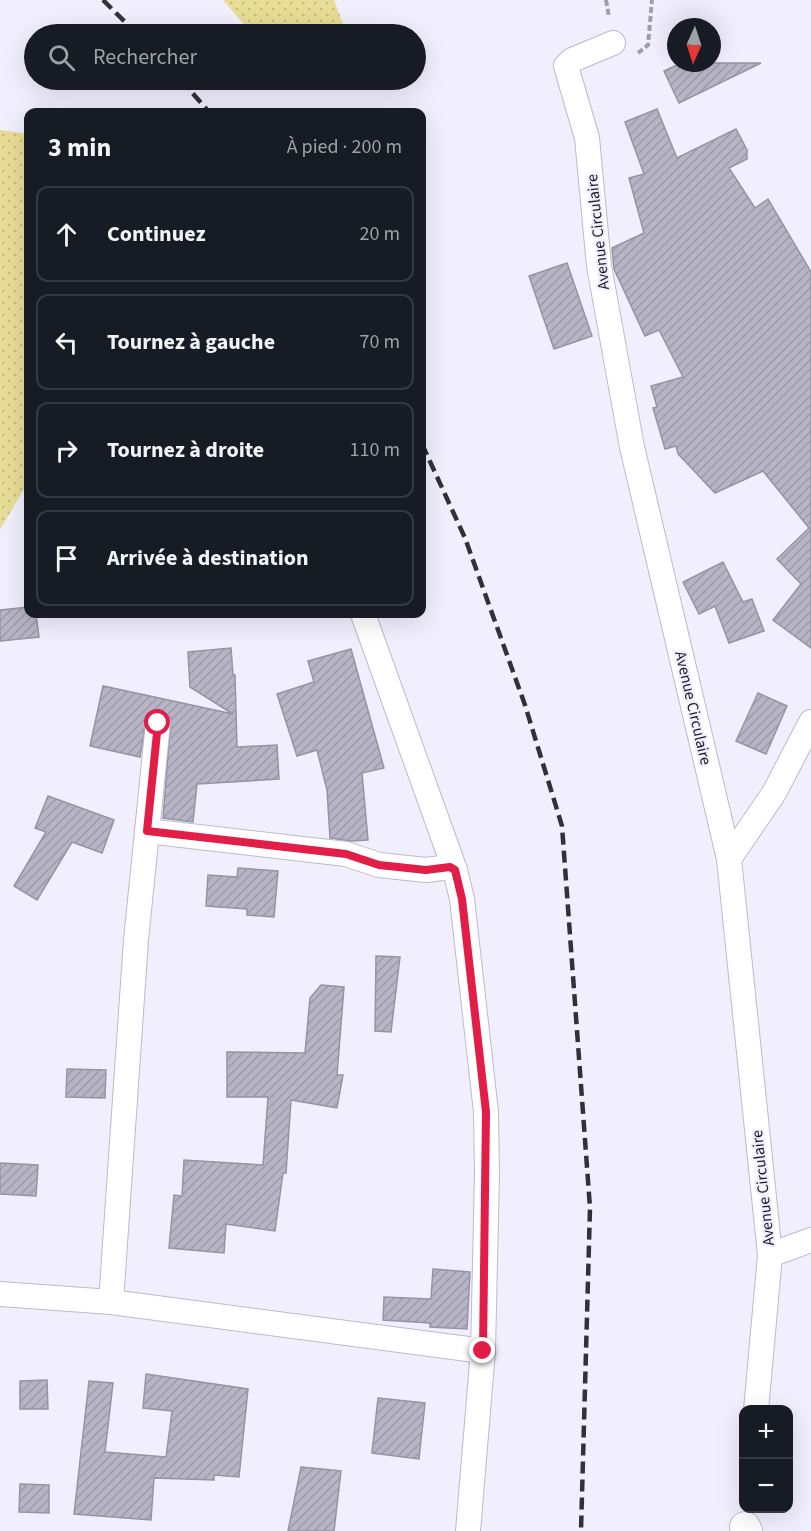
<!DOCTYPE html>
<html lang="fr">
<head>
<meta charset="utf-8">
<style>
	:root { --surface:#171b24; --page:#242831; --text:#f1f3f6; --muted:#9ea1a6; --line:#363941 }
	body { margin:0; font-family:"Source Sans 3",sans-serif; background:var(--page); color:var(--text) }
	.controls { position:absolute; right:18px; bottom:18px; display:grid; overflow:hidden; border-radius:12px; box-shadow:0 6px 24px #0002 }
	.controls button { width:54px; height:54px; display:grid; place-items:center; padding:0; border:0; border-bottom:2px solid var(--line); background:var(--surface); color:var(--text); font:30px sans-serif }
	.compass { position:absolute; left:667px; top:18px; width:54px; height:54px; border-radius:50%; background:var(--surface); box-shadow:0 6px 24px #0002; rotate:183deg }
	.stop { position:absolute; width:18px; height:18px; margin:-14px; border:4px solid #e11d48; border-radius:50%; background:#fff }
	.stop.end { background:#e11d48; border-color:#fff; box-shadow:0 2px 6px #0008 }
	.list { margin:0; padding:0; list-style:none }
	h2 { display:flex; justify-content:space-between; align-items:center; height:78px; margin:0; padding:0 24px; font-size:26px }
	h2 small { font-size:20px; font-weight:400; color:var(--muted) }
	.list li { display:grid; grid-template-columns:39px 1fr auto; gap:18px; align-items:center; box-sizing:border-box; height:96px; margin:0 12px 12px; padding:0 12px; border:2px solid var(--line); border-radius:12px }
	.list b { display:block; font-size:22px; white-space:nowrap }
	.list em { font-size:20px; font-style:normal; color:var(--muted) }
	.icon { flex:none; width:33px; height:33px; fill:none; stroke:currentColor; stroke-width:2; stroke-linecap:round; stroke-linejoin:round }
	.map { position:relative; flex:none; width:811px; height:1531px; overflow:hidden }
	.search { position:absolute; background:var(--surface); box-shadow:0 6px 24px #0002; left:24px; top:24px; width:402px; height:66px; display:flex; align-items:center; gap:15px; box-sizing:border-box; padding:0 21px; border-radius:33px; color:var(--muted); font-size:22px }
	.panel { position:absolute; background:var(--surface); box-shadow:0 6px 24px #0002; left:24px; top:108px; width:402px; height:510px; border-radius:12px }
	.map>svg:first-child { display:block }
	.garden { fill:url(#garden-dots) }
	.building { fill:url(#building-hatch); stroke:#9693a4; stroke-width:1.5 }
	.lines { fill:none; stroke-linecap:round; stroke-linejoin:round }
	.minor-casing { stroke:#bcbacc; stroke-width:26 }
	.tertiary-casing { stroke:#bcbacc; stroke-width:32 }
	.path { stroke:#9f9da9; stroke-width:4; stroke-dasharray:6 3; stroke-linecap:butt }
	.minor { stroke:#fff; stroke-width:24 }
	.tertiary { stroke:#fff; stroke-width:30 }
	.rail { stroke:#323137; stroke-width:4.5; stroke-dasharray:12 6; stroke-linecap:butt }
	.route { stroke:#e11d48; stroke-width:8 }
	.labels { text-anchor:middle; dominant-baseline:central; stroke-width:4.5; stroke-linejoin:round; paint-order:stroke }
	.street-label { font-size:16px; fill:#1c1b21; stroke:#f1effe }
</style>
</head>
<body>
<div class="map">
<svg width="811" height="1531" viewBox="0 0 811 1531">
	<defs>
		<pattern id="garden-dots" width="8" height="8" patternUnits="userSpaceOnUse" patternTransform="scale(1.5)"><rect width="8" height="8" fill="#e7dd96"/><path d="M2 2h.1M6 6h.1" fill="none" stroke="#c6bd81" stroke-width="1.8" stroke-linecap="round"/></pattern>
		<pattern id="building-hatch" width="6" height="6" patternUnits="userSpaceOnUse" patternTransform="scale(1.5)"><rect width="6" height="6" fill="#b7b4c6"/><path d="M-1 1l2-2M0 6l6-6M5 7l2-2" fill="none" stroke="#9d9aaa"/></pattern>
	</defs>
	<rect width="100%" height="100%" fill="#f1effe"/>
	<g class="garden">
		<polygon points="223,0 334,0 347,34 252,34"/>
		<polygon points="0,130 28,134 28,482 0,530"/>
	</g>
	<g class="building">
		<polygon points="681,63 761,63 679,103 664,71"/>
		<polygon points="657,109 677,158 736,129 747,150 747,159 729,168 755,208 768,199 811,272 811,648 773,620 801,584 777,559 809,528 763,471 715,493 678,454 676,446 665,449 653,408 657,407 651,386 683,377 659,330 645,336 614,269 612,248 644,233 629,178 644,174 625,122"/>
		<polygon points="567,263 592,336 554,349 529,276"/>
		<polygon points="723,562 743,602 752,599 764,631 729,643 715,606 699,614 683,582"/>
		<polygon points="28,607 28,614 36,614 39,637 0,641 0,610"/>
		<polygon points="231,648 233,675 235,675 237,747 277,745 279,779 197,784 193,822 163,818 171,718 160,709 147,714 140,757 90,746 103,686 233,714 190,687 188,652"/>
		<polygon points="351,649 384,768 362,773 368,840 352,841 330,838 327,790 317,750 297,756 277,694 314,682 308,661"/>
		<polygon points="758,693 787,706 766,754 736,741"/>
		<polygon points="48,796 114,820 102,853 72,842 37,900 14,886 46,832 35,828"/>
		<polygon points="238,868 278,871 274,917 247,915 247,909 206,906 208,875 237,877"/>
		<polygon points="376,956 400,957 391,1032 375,1031"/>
		<polygon points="321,985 344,987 337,1075 343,1075 337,1108 291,1100 286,1173 283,1173 275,1231 226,1224 224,1253 169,1248 174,1195 182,1196 184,1160 263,1165 268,1097 227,1097 227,1052 305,1053 310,998"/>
		<polygon points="67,1069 106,1070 105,1098 66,1097"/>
		<polygon points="0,1163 38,1165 36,1196 0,1194"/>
		<polygon points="433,1269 470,1272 467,1329 430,1327 430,1323 383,1320 384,1297 431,1299"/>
		<polygon points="146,1374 248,1389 239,1477 214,1475 214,1480 154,1478 151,1520 74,1514 89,1381 113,1383 105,1452 166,1457 172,1411 143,1408"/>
		<polygon points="47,1380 48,1409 20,1409 20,1381"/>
		<polygon points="378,1398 425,1403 419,1459 372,1453"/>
		<polygon points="301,1467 341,1471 334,1531 288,1531"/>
		<polygon points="20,1484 49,1485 49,1513 19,1512"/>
	</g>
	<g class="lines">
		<defs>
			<g id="minor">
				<polyline points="613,43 572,60 566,66 587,138 599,266 632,447 729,859 770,1255 756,1410"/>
				<polyline points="363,614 455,870"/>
				<polyline points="147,831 346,854 379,865 426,870 450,867 455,870 462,899 486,1112 487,1174 483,1351 468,1531"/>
				<polyline points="729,859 774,793 811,722"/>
				<polyline points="770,1255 811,1240"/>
				<polyline points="0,1294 111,1302 483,1351"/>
				<polyline points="111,1302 136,940 158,723"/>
			</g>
			<polyline id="tertiary" points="745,1527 747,1531"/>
		</defs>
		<use href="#minor" class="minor-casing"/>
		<use href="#tertiary" class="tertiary-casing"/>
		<g class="path">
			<polyline points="606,0 609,17"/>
			<polyline points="638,53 648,45 652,0"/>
		</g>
		<use href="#minor" class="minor"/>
		<use href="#tertiary" class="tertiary"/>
		<g class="rail">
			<polyline points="103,0 137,34"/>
			<polyline points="181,80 209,112"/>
			<polyline points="422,444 465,538 525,705 562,826 590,1208 581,1531"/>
		</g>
	</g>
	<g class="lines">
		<polyline class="route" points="158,723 147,831 346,854 379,865 426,870 450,867 455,870 462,899 486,1112 483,1351"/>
	</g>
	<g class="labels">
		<g class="street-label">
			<text transform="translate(598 232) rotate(-96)">Avenue Circulaire</text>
			<text transform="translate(693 708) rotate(77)">Avenue Circulaire</text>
			<text transform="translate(763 1188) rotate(-96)">Avenue Circulaire</text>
		</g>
	</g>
</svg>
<div class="controls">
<button>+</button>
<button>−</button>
</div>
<svg class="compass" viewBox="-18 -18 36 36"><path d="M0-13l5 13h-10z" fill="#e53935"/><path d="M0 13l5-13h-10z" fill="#9ea1a6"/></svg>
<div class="stop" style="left:158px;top:723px"></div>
<div class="stop end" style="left:483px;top:1351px"></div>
<div class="search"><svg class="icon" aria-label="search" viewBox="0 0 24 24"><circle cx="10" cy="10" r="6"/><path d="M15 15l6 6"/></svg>Rechercher</div>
<section class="panel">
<h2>3 min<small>À pied · 200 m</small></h2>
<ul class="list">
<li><svg class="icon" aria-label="ahead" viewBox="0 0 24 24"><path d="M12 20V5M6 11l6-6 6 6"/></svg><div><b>Continuez</b></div><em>20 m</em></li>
<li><svg class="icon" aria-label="left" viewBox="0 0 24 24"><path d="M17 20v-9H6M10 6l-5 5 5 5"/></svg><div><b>Tournez à gauche</b></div><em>70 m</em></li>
<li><svg class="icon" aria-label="right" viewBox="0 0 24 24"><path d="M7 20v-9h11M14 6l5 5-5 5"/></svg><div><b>Tournez à droite</b></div><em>110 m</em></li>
<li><svg class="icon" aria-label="arrive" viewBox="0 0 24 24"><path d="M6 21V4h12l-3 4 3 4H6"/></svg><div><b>Arrivée à destination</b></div></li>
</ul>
</section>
</div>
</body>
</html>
